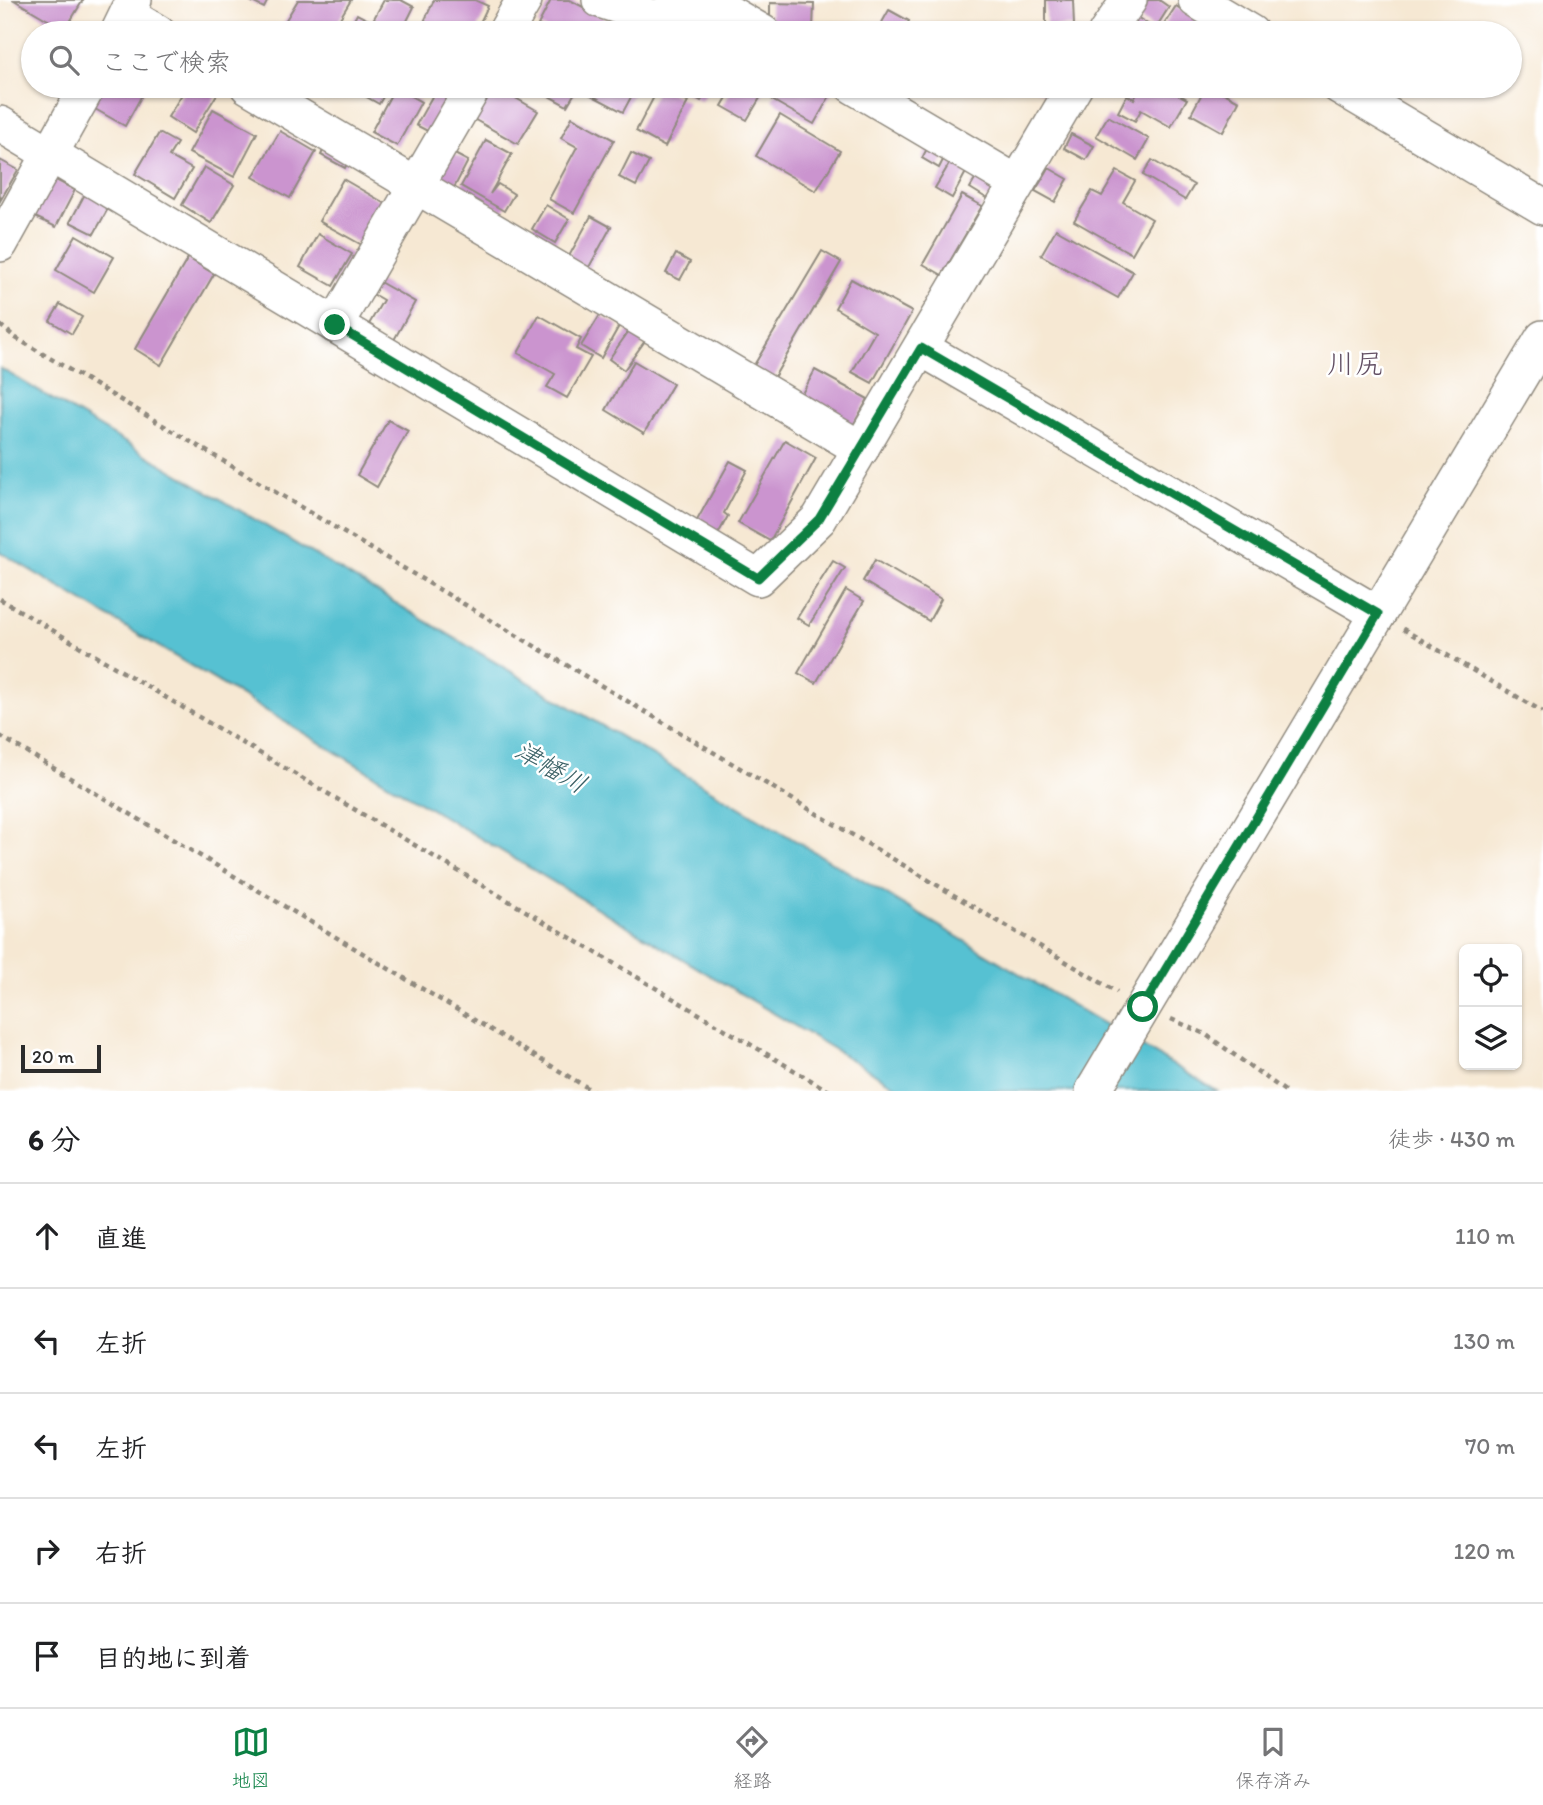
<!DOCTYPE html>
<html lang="ja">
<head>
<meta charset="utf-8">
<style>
	:root { --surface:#fff; --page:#f2f2f2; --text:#202124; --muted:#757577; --line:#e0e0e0; --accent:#0b8043 }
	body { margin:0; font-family:Itim,"Klee One",sans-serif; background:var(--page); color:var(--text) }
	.controls { position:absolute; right:21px; bottom:21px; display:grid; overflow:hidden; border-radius:10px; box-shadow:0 2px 5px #0004 }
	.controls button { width:63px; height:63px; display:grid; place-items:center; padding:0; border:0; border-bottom:2px solid var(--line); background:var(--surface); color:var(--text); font:35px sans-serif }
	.scale { position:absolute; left:21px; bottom:18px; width:80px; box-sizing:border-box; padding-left:7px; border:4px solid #2b2b2b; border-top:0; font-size:19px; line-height:24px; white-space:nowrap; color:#2b2b2b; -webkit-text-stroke:5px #fff; paint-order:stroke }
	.stop { position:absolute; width:21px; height:21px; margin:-16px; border:5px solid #0b8043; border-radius:50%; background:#fff }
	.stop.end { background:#0b8043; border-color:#fff; box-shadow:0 2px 7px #0008 }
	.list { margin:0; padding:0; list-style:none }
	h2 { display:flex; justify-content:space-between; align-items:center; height:91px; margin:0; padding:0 28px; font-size:30px }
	h2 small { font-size:23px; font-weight:400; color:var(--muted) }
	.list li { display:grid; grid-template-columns:46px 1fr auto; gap:21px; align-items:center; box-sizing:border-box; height:105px; padding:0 28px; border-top:2px solid var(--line) }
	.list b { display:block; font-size:26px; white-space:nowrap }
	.list em { font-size:23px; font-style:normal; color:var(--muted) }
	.icon { flex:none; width:38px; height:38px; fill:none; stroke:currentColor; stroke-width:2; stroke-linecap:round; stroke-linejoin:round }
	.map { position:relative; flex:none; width:1543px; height:1091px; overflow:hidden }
	.search { position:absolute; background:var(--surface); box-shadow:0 2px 5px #0004; left:21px; right:21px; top:21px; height:77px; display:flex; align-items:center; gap:18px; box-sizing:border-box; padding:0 24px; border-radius:38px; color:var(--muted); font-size:26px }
	.sheet { height:616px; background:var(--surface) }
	nav { display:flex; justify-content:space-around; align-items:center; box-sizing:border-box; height:98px; border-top:2px solid var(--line); background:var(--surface); font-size:19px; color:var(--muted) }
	nav a { display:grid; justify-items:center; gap:4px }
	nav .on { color:var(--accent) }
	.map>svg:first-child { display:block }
	.water { fill:#57c1d2; stroke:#41767e; stroke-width:2 }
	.building { fill:#cb94cf }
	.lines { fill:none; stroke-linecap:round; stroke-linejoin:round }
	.minor-casing { stroke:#908a7f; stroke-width:38 }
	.path { stroke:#908a7f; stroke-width:4.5; stroke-dasharray:5 5; stroke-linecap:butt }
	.minor { stroke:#fff; stroke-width:35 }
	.route { stroke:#0b8043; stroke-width:9 }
	.labels { text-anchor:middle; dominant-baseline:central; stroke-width:5; stroke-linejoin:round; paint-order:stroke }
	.water-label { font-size:26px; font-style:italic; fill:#3a6065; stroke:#fff }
	.quarter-label { font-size:28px; fill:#635064; stroke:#fff }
</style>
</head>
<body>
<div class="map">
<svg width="1543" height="1091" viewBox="0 0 1543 1091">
	<rect width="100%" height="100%" fill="#fff"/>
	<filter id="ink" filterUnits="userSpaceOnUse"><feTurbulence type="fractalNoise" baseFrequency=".0143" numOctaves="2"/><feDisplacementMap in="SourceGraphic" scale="14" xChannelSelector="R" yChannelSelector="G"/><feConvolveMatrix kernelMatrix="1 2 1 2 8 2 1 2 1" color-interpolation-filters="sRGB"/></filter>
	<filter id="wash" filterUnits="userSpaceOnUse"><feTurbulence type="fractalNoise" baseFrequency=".00686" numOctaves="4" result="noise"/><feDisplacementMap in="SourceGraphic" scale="28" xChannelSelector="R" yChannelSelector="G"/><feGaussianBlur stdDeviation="1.57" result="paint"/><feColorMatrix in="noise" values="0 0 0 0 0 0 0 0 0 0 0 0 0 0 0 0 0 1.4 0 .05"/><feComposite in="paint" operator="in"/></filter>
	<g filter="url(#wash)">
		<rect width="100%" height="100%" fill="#f6e8d3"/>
		<polygon class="water" points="0,368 1217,1091 904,1091 0,552"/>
		<g id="blocks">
			<g class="building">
				<polygon points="14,0 83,0 65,30"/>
				<polygon points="248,0 268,0 264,8"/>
				<polygon points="298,0 351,0 331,33 278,33"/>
				<polygon points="384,0 401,0 414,7 401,33 347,33 357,14 372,22"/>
				<polygon points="434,0 475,0 488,6 475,33 419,33"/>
				<polygon points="551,0 570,0 615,24 609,33 553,33 538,25"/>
				<polygon points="1046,0 1073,0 1074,26 1046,27"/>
				<polygon points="1148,0 1159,0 1169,7 1155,29 1137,17"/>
				<polygon points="770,3 814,4 813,28 770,27"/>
				<polygon points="1176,6 1209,28 1206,33 1159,32"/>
				<polygon points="889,10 909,21 903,33 876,33"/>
				<polygon points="1132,21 1153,33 1125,33"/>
				<polygon points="99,86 147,86 125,126 88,105"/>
				<polygon points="187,86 211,86 219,91 193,133 168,117"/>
				<polygon points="347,86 389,86 379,104"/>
				<polygon points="438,86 446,86 460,94 437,136 416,125"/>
				<polygon points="488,86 495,86 538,111 518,144 470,117"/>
				<polygon points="536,86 579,86 567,106 534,88"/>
				<polygon points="593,86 637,86 623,112 589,94"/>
				<polygon points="675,86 710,86 701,101"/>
				<polygon points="734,86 762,86 766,88 747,120 722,106"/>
				<polygon points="780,86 821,86 832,92 814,124 772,100"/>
				<polygon points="1030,86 1053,86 1047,95"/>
				<polygon points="1141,86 1163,86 1187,99 1171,127 1141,110 1135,121 1118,112 1127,95 1134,99"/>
				<polygon points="1206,86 1211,86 1239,101 1223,132 1191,114"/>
				<polygon points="395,87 421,102 397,146 371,132"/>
				<polygon points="659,87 688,102 665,147 636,131"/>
				<polygon points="213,109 257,133 234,177 189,153"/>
				<polygon points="780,115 840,151 816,191 756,156"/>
				<polygon points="1108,116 1149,139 1137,160 1096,136"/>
				<polygon points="572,117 614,140 574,213 549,199 577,147 561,138"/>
				<polygon points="280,131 316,152 290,198 253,177"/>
				<polygon points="159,133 177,143 169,156 192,169 175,198 135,174"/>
				<polygon points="1071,134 1094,146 1086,160 1064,148"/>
				<polygon points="486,140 512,154 490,194 498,184 514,194 504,211 461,186"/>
				<polygon points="931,141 948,150 939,168 922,158"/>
				<polygon points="325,146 349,159 345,168 321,155"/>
				<polygon points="447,150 468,161 454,188 432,176"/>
				<polygon points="631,153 649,162 636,186 619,177"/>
				<polygon points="955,154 971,163 952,198 935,188"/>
				<polygon points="0,160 18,170 0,201"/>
				<polygon points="1152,160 1194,185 1185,200 1143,175"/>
				<polygon points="204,167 234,185 211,223 182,205"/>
				<polygon points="1049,168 1068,179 1055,202 1035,191"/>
				<polygon points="1117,171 1135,181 1123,202 1152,219 1132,254 1074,221 1092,191 1102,196"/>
				<polygon points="979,173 1001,185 991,201 970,188"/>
				<polygon points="50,177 75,190 56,227 31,215"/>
				<polygon points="343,179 386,204 362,245 319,221"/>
				<polygon points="86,192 110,205 94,234 70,222"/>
				<polygon points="962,195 982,206 942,275 923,264"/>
				<polygon points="546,205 569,219 555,243 532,229"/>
				<polygon points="591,216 611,227 588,269 568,258"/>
				<polygon points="1056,229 1133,272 1118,298 1041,255"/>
				<polygon points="318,234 352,254 333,286 300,267"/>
				<polygon points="76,235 114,257 94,292 56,270"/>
				<polygon points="822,251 841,262 773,379 753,367"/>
				<polygon points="676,254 690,262 680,280 666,273"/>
				<polygon points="188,258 214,274 161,365 135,349"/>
				<polygon points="851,279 912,312 872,383 852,372 875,332 835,308"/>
				<polygon points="378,281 415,302 394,340 368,326 383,300 371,293"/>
				<polygon points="60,304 82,317 72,334 50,321"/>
				<polygon points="539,315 581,339 576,349 591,357 567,398 547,387 555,374 518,353"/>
				<polygon points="600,315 619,326 601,358 581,346"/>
				<polygon points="631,328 647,338 624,370 609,359"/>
				<polygon points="634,361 673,384 644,433 606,410"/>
				<polygon points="815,370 868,399 852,427 799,399"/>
				<polygon points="388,420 408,431 377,487 357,475"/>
				<polygon points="785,440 816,458 770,541 738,523"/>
				<polygon points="730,461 747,470 724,513 728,516 717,536 695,524"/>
				<polygon points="875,560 941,599 929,621 863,581"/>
				<polygon points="833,561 845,568 809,625 797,618"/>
				<polygon points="846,590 864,601 816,683 798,673"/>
			</g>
		</g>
	</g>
	<g filter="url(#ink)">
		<use href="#blocks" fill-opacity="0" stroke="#908a7f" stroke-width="2"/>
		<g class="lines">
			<defs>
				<g id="minor">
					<polyline points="600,0 654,18 710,2"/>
					<polyline points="710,0 710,2 763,33"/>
					<polyline points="1196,0 1251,33"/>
					<polyline points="128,15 158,33"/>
					<polyline points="118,33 134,0"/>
					<polyline points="505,33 524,0"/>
					<polyline points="1106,33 1129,0"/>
					<polyline points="248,86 861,449"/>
					<polyline points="853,86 1017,183"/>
					<polyline points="1339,86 1543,207"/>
					<polyline points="0,124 758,578 819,519 1075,86"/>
					<polyline points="0,244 88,86"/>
					<polyline points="335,325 474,86"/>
					<polyline points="921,348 1378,614"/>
					<polyline points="1093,1091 1543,338"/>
				</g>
			</defs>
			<use href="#minor" class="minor-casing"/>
			<g class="path">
				<polyline points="0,325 16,338 1117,992"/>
				<polyline points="0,599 829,1091"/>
				<polyline points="1403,629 1543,712"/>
				<polyline points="0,736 593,1091"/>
				<polyline points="1171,1019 1205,1034 1285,1091"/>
			</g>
			<use href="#minor" class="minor"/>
		</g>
	</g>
	<g class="lines" filter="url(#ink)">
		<polyline class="route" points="335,325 758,578 819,519 921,348 1378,614 1143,1007"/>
	</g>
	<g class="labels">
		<g class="water-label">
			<text transform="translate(551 767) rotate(30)">津幡川</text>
		</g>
		<g class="quarter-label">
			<text x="1355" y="363">川尻</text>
		</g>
	</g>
</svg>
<div class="controls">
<button><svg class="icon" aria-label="locate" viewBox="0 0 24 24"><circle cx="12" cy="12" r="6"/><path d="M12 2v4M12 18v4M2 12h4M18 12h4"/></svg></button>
<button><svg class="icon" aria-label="layers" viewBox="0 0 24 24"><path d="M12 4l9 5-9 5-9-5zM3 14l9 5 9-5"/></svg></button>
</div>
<div class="scale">20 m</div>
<div class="stop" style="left:1143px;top:1007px"></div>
<div class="stop end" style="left:335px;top:325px"></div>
<div class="search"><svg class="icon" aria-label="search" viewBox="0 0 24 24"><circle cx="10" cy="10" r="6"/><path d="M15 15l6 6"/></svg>ここで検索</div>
</div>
<section class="sheet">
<h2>6 分<small>徒歩 · 430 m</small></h2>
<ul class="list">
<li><svg class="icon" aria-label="ahead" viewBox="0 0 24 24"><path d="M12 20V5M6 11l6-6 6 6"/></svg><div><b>直進</b></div><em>110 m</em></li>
<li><svg class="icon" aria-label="left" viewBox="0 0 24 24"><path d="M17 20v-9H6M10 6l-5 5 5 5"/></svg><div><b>左折</b></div><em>130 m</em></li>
<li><svg class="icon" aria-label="left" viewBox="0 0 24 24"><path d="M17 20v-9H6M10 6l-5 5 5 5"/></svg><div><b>左折</b></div><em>70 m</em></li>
<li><svg class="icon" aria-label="right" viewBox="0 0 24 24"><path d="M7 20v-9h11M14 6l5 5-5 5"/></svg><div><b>右折</b></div><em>120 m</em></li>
<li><svg class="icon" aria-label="arrive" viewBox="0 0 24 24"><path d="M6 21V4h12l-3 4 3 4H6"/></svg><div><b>目的地に到着</b></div></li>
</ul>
</section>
<nav>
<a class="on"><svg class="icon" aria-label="map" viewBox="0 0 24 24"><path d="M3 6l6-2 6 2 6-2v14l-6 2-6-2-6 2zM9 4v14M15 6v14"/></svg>地図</a>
<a><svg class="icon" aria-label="directions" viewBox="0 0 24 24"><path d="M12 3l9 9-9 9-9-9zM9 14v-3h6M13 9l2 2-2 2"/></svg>経路</a>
<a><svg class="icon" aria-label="saved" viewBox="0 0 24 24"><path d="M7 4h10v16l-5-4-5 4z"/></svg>保存済み</a>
</nav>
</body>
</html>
